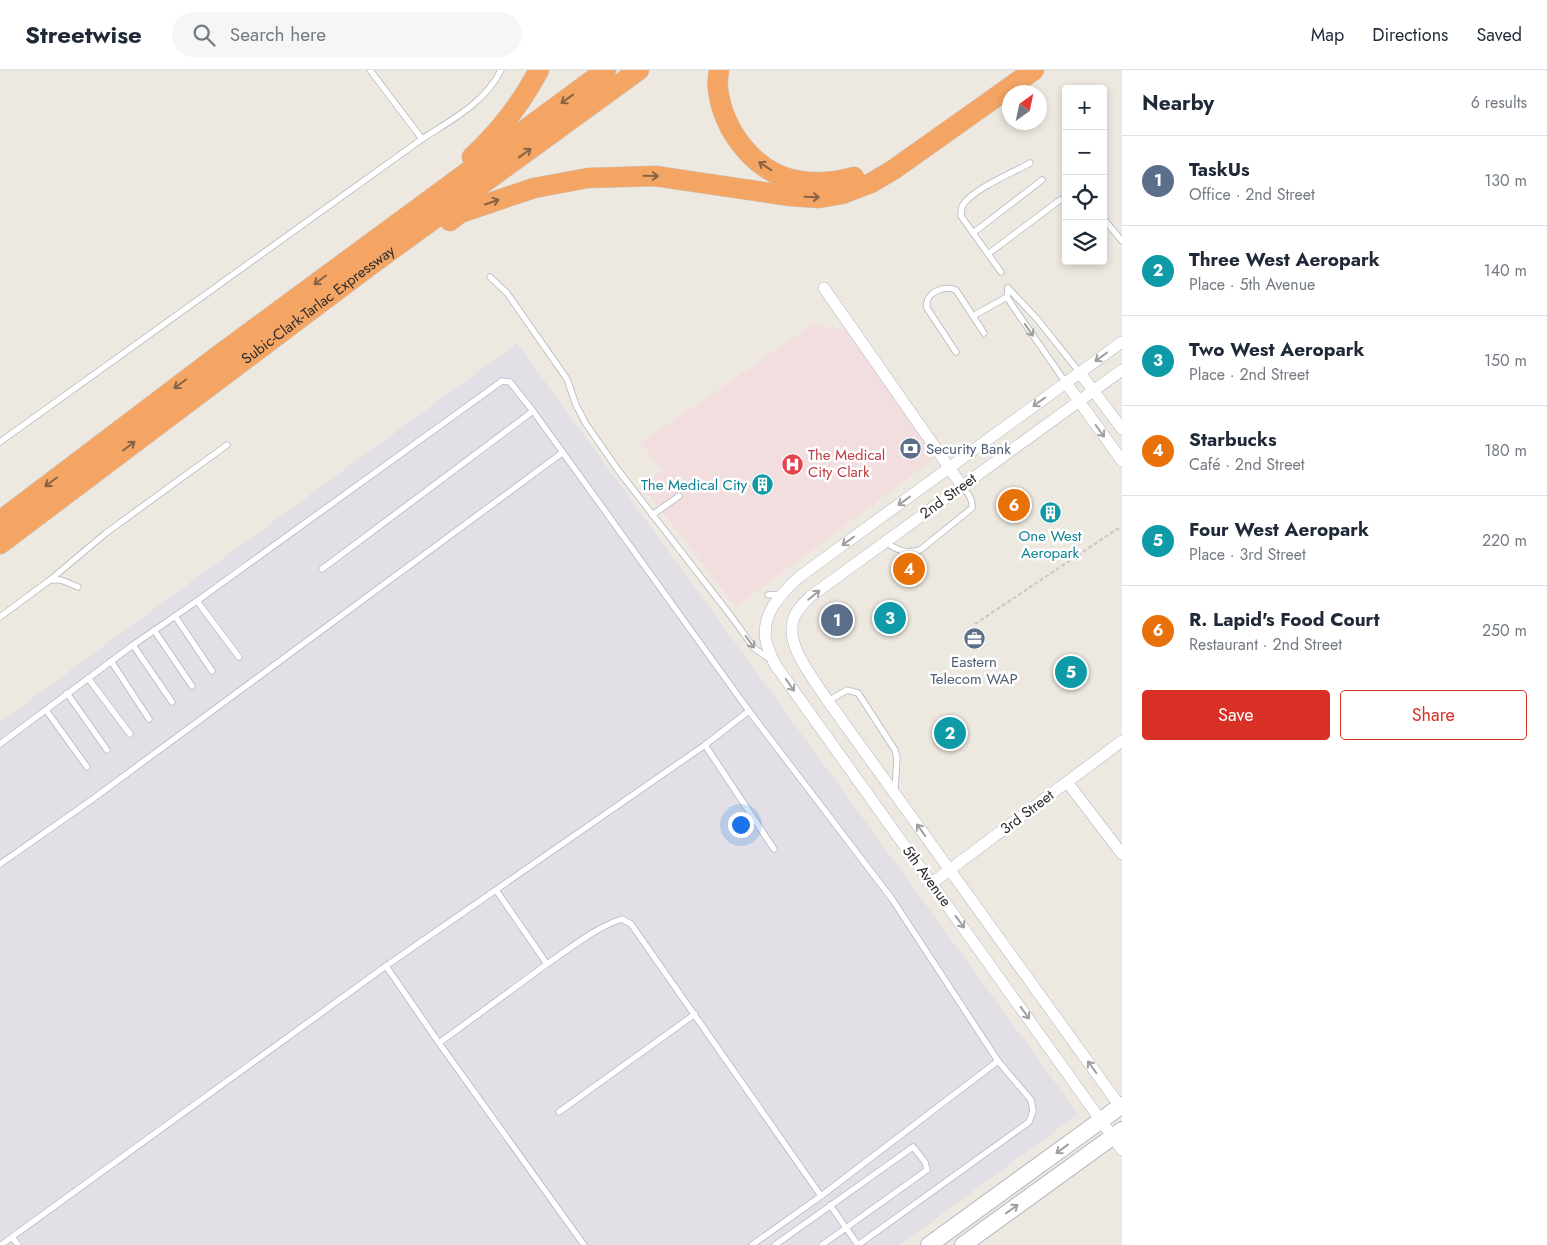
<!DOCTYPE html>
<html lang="en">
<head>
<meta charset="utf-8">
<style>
	:root { --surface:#fff; --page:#f6f6f7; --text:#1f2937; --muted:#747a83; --line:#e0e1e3; --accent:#d93025 }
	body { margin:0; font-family:Jost,sans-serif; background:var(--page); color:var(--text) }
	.controls { position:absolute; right:15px; top:15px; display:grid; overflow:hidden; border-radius:5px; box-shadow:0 2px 8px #0003 }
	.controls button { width:45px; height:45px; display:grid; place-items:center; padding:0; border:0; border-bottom:1px solid var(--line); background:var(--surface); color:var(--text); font:25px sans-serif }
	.compass { position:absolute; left:1002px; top:15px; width:45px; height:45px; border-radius:50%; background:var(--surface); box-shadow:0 2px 8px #0003; rotate:33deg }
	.you { position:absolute; left:740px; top:754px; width:18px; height:18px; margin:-12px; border:4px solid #fff; border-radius:50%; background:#1a73e8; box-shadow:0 0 0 8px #1a73e833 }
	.badge { display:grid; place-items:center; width:32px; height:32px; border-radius:50%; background:var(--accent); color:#fff; font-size:16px; font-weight:700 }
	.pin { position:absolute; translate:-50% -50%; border:2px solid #fff; box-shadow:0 1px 5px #0006 }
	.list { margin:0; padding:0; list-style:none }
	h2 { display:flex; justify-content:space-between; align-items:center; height:65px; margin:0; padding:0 20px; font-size:21px }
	h2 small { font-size:16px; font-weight:400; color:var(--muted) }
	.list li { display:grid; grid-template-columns:32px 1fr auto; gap:15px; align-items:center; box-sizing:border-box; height:90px; padding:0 20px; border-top:1px solid var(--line) }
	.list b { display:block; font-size:19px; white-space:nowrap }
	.list p { margin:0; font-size:16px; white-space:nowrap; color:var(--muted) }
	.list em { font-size:16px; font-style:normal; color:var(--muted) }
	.actions { display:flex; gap:10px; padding:15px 20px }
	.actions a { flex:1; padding:11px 0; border:1px solid var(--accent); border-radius:5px; text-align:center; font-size:18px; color:var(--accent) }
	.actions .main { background:var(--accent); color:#fff }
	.icon { flex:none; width:28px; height:28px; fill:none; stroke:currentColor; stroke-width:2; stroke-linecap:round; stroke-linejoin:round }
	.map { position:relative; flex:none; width:1122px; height:1175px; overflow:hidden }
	header { display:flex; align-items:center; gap:30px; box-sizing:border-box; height:70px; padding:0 25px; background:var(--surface); border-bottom:1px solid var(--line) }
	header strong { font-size:24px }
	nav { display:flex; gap:28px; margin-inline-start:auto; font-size:18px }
	.search { width:350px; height:45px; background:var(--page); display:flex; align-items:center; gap:12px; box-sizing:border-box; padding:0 18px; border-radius:28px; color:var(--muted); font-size:19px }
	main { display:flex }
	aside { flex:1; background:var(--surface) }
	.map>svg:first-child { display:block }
	.industrial { fill:#e2e0e6 }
	.medical { fill:#f3dedf }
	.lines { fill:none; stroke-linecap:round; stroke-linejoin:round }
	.lane-casing { stroke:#b3b6bf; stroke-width:7 }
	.street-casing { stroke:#b3b6bf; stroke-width:12 }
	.secondary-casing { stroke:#b3b6bf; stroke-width:18 }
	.highway-casing { stroke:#c8c8c8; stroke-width:21 }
	.path { stroke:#c8c8c8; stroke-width:2; stroke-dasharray:4 2.5; stroke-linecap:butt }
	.lane { stroke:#fff; stroke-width:5.5 }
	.street { stroke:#fff; stroke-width:11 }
	.secondary { stroke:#fff; stroke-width:16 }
	.highway { stroke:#f5a563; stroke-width:20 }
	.oneway { stroke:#876345 }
	.oneway2 { stroke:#a0a0a0 }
	.labels { text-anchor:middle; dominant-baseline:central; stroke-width:5; stroke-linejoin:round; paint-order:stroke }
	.street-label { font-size:15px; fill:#2d2d2d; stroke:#fff }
	.service-label { font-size:15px; fill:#4e5e75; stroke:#fff; text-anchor:start }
	.health-label { font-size:15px; fill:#be3a42; stroke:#fff; text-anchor:start }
	.culture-label { font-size:15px; fill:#0d838f; stroke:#fff; text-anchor:end }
</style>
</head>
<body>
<header>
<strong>Streetwise</strong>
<div class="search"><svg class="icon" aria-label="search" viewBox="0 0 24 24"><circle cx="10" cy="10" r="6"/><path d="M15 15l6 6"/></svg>Search here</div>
<nav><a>Map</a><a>Directions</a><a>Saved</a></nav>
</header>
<main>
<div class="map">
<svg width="1122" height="1175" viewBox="0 0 1122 1175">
	<rect width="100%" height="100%" fill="#ede8e0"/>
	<polygon class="industrial" points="517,273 1078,1044 900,1175 0,1175 0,652"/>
	<polygon class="medical" points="813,254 847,261 938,386 736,537 642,416 662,401 641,373"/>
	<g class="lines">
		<defs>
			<g id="lane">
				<polyline points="370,0 422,69"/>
				<polyline points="1103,148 1122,171"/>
				<polyline points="973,163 1042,110"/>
				<polyline points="988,184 1060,130"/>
				<path d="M 1001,202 L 961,146 C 961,141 961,136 965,132 C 978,117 1012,103 1030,93"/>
				<polyline points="490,207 507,223 567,309 576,335 586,354 618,400 731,546 754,578 771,590"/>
				<polyline points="1008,218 1007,227 1014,238 1066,313"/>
				<polyline points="1008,218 1038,250 1080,303"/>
				<polyline points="973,246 1007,227"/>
				<path d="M 956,282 L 927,238 C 924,223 943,215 956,220 L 984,263"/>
				<path d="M 0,372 L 422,69 C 451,50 485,33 501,0"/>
				<polyline points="652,445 679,426"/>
				<path d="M 885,472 C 897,480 905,484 920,480 L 972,438 C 973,428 967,423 962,416"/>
				<polyline points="322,499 533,341"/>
				<polyline points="50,510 61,510 78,517"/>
				<polyline points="768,525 780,524"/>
				<polyline points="197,531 239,587"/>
				<polyline points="175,546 212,601"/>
				<polyline points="0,547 50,510 106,463 227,375"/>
				<polyline points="154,560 192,616"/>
				<polyline points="133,575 172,632"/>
				<polyline points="111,591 149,649"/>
				<polyline points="88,608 130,664"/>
				<polyline points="67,623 107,680"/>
				<polyline points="828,631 847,620 858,623 895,680 897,688 895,720"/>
				<polyline points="46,640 87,697"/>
				<polyline points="0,674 133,575 197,531 502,311 510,312 533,341 749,641 892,829 998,991 1031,1030 1033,1041 1029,1052 858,1175"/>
				<polyline points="705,675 774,779"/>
				<polyline points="0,794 90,731 562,383"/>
				<path d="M 547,894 C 571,878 594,858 622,849 L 631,854 L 821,1126"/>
				<polyline points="386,896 439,973 584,1175"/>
				<polyline points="439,973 547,894 496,820"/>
				<polyline points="559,1042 695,944"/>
				<polyline points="830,1135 858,1175"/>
				<polyline points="12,1167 18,1175"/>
				<polyline points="1,1175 386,896 705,675 749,641"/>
				<polyline points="752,1175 821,1126 998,991"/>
				<polyline points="775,1175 913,1077 925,1092 927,1100 822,1175"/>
			</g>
			<g id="street">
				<polyline points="824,218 962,416"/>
				<path d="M 1122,272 L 799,507 C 781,524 761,543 766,571 C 767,578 772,586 774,593 L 1122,1080"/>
				<path d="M 1122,300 L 811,526 C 804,533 795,541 793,551 C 786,577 814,609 828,631 L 1122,1039"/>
				<polyline points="1080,303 1122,359"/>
				<polyline points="1066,313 1122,391"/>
				<polyline points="1067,712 1122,784"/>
				<polyline points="932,813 1122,671"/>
			</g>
			<g id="secondary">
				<polyline points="929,1175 1122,1035"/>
				<polyline points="963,1175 1122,1060"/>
			</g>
			<g id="highway">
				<path d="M 719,0 C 718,6 717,13 718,19 C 723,61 756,105 800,111 C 819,114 836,112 854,107"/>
				<path d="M 472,87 C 499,62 522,32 539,0"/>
				<polyline points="450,151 460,143 534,118 588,108 655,106 790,126 819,128 842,124 871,113 893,100 1034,0"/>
				<polyline points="0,451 219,285 606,0"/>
				<path id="s1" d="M 0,474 L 372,194 L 639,0"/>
			</g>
		</defs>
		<use href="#lane" class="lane-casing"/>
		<use href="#street" class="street-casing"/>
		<use href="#secondary" class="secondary-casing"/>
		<use href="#highway" class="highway-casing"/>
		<polyline class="path" points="975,554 1117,459 1122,458"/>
		<use href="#lane" class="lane"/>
		<use href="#street" class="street"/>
		<use href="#secondary" class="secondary"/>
		<use href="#highway" class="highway"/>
	</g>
	<defs><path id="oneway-shaft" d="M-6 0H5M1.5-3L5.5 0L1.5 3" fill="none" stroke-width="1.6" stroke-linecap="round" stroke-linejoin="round" transform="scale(1.25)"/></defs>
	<g class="oneway">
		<use href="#oneway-shaft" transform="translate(567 29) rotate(144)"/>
		<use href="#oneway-shaft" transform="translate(525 83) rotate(-36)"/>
		<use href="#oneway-shaft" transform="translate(765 96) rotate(-146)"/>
		<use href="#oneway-shaft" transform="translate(651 106) rotate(1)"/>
		<use href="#oneway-shaft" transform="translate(812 127) rotate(2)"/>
		<use href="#oneway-shaft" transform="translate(492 132) rotate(-19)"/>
		<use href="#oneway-shaft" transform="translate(320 210) rotate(143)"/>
		<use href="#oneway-shaft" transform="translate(180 314) rotate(143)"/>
		<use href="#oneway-shaft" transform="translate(129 376) rotate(-37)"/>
		<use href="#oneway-shaft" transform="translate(51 412) rotate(143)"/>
	</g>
	<g class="oneway2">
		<use href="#oneway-shaft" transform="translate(1029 260) rotate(55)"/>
		<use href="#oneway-shaft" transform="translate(1101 287) rotate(144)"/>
		<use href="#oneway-shaft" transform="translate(1039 332) rotate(144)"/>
		<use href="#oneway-shaft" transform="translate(1100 361) rotate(54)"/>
		<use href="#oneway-shaft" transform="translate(904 431) rotate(144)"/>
		<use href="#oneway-shaft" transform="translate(848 471) rotate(144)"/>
		<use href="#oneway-shaft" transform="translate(814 525) rotate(-39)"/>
		<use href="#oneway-shaft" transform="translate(750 572) rotate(54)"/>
		<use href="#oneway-shaft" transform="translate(790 615) rotate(55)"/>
		<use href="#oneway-shaft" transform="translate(921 760) rotate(-126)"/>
		<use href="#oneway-shaft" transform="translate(960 852) rotate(54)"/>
		<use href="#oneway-shaft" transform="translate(1025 943) rotate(54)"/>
		<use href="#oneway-shaft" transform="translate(1092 997) rotate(-126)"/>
		<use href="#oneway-shaft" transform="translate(1062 1079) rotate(144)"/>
		<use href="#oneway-shaft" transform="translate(1012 1139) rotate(-36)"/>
	</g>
	<defs>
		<symbol id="bank-disc" viewBox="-11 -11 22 22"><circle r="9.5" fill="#5c6f8a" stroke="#fff"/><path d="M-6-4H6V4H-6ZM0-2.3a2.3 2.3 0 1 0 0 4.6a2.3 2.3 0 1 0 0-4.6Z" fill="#fff"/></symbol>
		<symbol id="hospital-disc" viewBox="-11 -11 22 22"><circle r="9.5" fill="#e0444e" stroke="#fff"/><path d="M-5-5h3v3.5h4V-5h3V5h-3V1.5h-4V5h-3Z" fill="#fff"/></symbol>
		<symbol id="building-disc" viewBox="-11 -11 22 22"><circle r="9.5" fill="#0f9aa8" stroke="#fff"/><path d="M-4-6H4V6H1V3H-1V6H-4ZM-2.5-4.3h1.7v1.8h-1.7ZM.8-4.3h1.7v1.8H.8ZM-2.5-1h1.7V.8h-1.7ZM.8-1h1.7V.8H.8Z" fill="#fff"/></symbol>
		<symbol id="office-disc" viewBox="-11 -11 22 22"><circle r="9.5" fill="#5c6f8a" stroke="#fff"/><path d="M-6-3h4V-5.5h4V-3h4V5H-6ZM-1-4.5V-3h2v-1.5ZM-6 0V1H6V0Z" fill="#fff"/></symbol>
	</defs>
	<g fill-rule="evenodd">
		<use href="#bank-disc" x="898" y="366" width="25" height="25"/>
		<use href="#hospital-disc" x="780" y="382" width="25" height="25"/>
		<use href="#building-disc" x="750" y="402" width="25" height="25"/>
		<use href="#building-disc" x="1038" y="430" width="25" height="25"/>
		<use href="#office-disc" x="962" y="556" width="25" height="25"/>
	</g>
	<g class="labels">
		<g class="street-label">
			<text stroke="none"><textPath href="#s1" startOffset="398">Subic-Clark-Tarlac Expressway</textPath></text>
			<text transform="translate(948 426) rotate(-36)">2nd Street</text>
			<text transform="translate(1027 742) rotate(-37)">3rd Street</text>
			<text transform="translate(927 806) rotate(54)">5th Avenue</text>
		</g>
		<g class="service-label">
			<text x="926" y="379">Security Bank</text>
			<text x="974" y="592" text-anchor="middle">Eastern<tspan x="974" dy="17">Telecom WAP</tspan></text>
		</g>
		<g class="health-label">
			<text x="808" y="385">The Medical<tspan x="808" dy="17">City Clark</tspan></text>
		</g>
		<g class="culture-label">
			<text x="747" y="415">The Medical City</text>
			<text x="1050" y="466" text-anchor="middle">One West<tspan x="1050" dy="17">Aeropark</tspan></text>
		</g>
	</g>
</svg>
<div class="controls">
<button>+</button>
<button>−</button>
<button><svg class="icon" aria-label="locate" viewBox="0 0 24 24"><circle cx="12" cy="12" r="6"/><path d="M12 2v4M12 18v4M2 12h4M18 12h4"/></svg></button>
<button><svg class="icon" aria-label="layers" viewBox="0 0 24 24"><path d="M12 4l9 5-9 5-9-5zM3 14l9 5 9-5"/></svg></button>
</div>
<svg class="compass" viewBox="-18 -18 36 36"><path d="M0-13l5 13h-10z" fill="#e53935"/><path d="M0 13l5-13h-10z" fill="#747a83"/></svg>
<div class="you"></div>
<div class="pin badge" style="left:837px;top:550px;background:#5c6f8a">1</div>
<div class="pin badge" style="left:950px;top:663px;background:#0f9aa8">2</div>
<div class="pin badge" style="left:890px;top:548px;background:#0f9aa8">3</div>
<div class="pin badge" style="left:909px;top:499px;background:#e8710a">4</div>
<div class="pin badge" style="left:1071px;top:602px;background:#0f9aa8">5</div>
<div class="pin badge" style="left:1014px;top:435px;background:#e8710a">6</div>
</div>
<aside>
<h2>Nearby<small>6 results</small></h2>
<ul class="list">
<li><span class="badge" style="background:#5c6f8a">1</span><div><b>TaskUs</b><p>Office · 2nd Street</p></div><em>130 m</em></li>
<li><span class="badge" style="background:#0f9aa8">2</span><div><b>Three West Aeropark</b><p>Place · 5th Avenue</p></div><em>140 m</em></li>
<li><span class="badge" style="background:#0f9aa8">3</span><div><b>Two West Aeropark</b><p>Place · 2nd Street</p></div><em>150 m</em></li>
<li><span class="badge" style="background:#e8710a">4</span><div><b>Starbucks</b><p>Café · 2nd Street</p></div><em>180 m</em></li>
<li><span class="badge" style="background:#0f9aa8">5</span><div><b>Four West Aeropark</b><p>Place · 3rd Street</p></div><em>220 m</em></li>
<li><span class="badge" style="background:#e8710a">6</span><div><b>R. Lapid's Food Court</b><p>Restaurant · 2nd Street</p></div><em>250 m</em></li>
</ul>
<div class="actions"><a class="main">Save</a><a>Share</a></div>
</aside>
</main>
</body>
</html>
